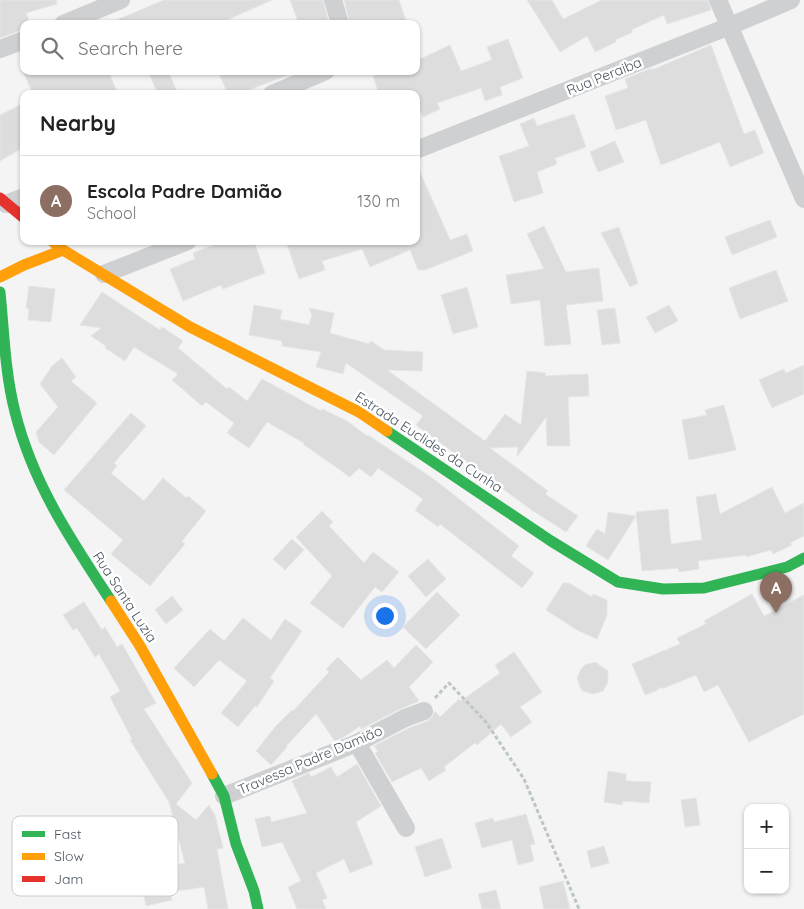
<!DOCTYPE html>
<html lang="en">
<head>
<meta charset="utf-8">
<style>
	:root { --surface:#fff; --page:#f6f6f6; --text:#222; --muted:#767676; --line:#e0e0e0; --accent:#1a73e8 }
	body { margin:0; font-family:Quicksand,sans-serif; background:var(--page); color:var(--text) }
	.controls { position:absolute; right:15px; bottom:15px; display:grid; overflow:hidden; border-radius:10px; box-shadow:0 1px 4px #0004 }
	.controls button { width:45px; height:45px; display:grid; place-items:center; padding:0; border:0; border-bottom:1px solid var(--line); background:var(--surface); color:var(--text); font:25px sans-serif }
	.you { position:absolute; left:384px; top:615px; width:18px; height:18px; margin:-12px; border:4px solid #fff; border-radius:50%; background:#1a73e8; box-shadow:0 0 0 8px #1a73e833 }
	.badge { display:grid; place-items:center; width:32px; height:32px; border-radius:50%; background:var(--accent); color:#fff; font-size:16px; font-weight:700 }
	.pin { position:absolute; translate:-50% -41px; filter:drop-shadow(0 1px 2px #0008) }
	.pin::after { content:''; position:absolute; top:26px; width:18px; height:15px; background:inherit; clip-path:polygon(0 0,100% 0,50% 100%) }
	.list { margin:0; padding:0; list-style:none }
	h2 { display:flex; justify-content:space-between; align-items:center; height:65px; margin:0; padding:0 20px; font-size:21px }
	h2 small { font-size:16px; font-weight:400; color:var(--muted) }
	.list li { display:grid; grid-template-columns:32px 1fr auto; gap:15px; align-items:center; box-sizing:border-box; height:90px; padding:0 20px; border-top:1px solid var(--line) }
	.list b { display:block; font-size:19px; white-space:nowrap }
	.list p { margin:0; font-size:16px; white-space:nowrap; color:var(--muted) }
	.list em { font-size:16px; font-style:normal; color:var(--muted) }
	.icon { flex:none; width:28px; height:28px; fill:none; stroke:currentColor; stroke-width:2; stroke-linecap:round; stroke-linejoin:round }
	.map { position:relative; flex:none; width:804px; height:909px; overflow:hidden }
	.search { position:absolute; background:var(--surface); box-shadow:0 1px 4px #0004; left:20px; top:20px; width:400px; height:55px; display:flex; align-items:center; gap:12px; box-sizing:border-box; padding:0 18px; border-radius:10px; color:var(--muted); font-size:19px }
	.panel { position:absolute; background:var(--surface); box-shadow:0 1px 4px #0004; left:20px; top:90px; width:400px; height:155px; border-radius:10px }
	.map>svg:first-child { display:block }
	.building { fill:#ddddde; stroke:#e5e6e7 }
	.lines { fill:none; stroke-linecap:round; stroke-linejoin:round }
	.path { stroke:#bcc7c4; stroke-width:3; stroke-dasharray:4 2.5; stroke-linecap:butt }
	.street { stroke:#ced0d2; stroke-width:18 }
	.fast { stroke:#30b455; stroke-width:11 }
	.slow { stroke:#ff9f0a; stroke-width:11 }
	.jam { stroke:#e5322d; stroke-width:11 }
	.labels { text-anchor:middle; dominant-baseline:central; stroke-width:5; stroke-linejoin:round; paint-order:stroke }
	.street-label { font-size:14px; fill:#4a5661; stroke:#fff }
	.key { fill:#fff; stroke:#c9ccd0; stroke-width:1 }
	.key-label { font-size:14px; fill:#4a5661 }
</style>
</head>
<body>
<div class="map">
<svg width="804" height="909" viewBox="0 0 804 909">
	<rect width="100%" height="100%" fill="#f4f4f4"/>
	<g class="building">
		<polygon points="0,0 56,0 57,4 26,13 30,24 24,24 24,29 0,38"/>
		<polygon points="164,0 272,0 218,24 107,24"/>
		<polygon points="290,0 323,0 329,24 299,24"/>
		<polygon points="344,0 399,0 407,24 350,24"/>
		<polygon points="527,0 552,0 563,19 602,0 708,0 711,10 667,24 664,15 631,30 633,32 615,40 616,42 595,52 587,36 560,52"/>
		<polygon points="508,39 523,78 500,87 502,95 485,101 481,88 437,103 440,109 423,117 416,100 416,94 379,94 373,76 389,71 416,71 416,61 450,45 461,71 492,60 487,47"/>
		<polygon points="711,45 744,134 755,130 764,153 730,167 720,142 661,165 646,120 616,130 605,96 628,88 625,79 652,68 652,70"/>
		<polygon points="23,71 108,71 118,94 33,94"/>
		<polygon points="148,71 168,71 178,94 158,94"/>
		<polygon points="218,71 296,71 296,72 238,94 228,94"/>
		<polygon points="24,103 24,147 0,161 0,115"/>
		<polygon points="574,114 586,147 555,158 557,164 537,172 543,193 514,202 499,156 529,146 520,124 534,118 537,126"/>
		<polygon points="615,141 624,162 598,172 590,152"/>
		<polygon points="416,163 450,240 467,234 473,251 425,270 418,270 410,250 370,267 362,249 322,261 325,270 299,279 286,241 416,241"/>
		<polygon points="770,220 777,237 732,255 725,237"/>
		<polygon points="544,226 566,272 599,268 603,301 566,305 571,344 545,346 540,300 511,304 506,275 544,269 527,234"/>
		<polygon points="619,227 638,283 630,287 601,233"/>
		<polygon points="224,241 254,241 265,273 223,289 221,285 183,301 170,269 195,259 193,253"/>
		<polygon points="776,270 788,301 740,319 729,288"/>
		<polygon points="29,286 55,289 51,322 28,320 29,309 26,308"/>
		<polygon points="467,287 478,327 453,334 441,295"/>
		<polygon points="102,292 160,330 162,327 183,341 178,348 227,389 229,387 247,401 262,379 321,411 322,409 347,421 367,436 368,435 435,480 519,546 511,556 534,573 522,588 440,524 438,527 415,510 423,499 378,468 371,477 359,468 350,477 303,444 304,443 267,422 249,448 227,433 234,423 206,402 202,406 172,380 178,374 134,347 125,361 105,348 106,346 91,336 101,328 80,325"/>
		<polygon points="254,305 282,310 280,319 309,325 312,315 309,308 334,313 330,333 369,344 371,341 384,350 423,352 422,371 387,370 485,441 505,414 521,425 527,371 546,373 545,376 588,374 589,396 568,397 570,446 547,446 546,417 517,457 518,447 490,448 548,491 545,494 578,516 566,532 533,511 416,425 423,416 346,363 343,374 316,367 321,352 282,346 282,341 249,335"/>
		<polygon points="669,305 678,321 655,333 646,317"/>
		<polygon points="615,308 620,343 602,345 597,310"/>
		<polygon points="62,358 76,377 71,381 97,403 54,455 39,442 36,432 58,407 40,384 52,366"/>
		<polygon points="804,365 804,394 772,408 759,380 784,369 786,373"/>
		<polygon points="724,405 736,450 689,460 682,420 707,415 705,410"/>
		<polygon points="131,413 146,426 114,463 117,466 111,473 144,501 163,478 186,498 188,496 206,511 182,541 185,544 150,586 111,554 123,540 64,490"/>
		<polygon points="772,487 785,513 804,503 804,536 790,543 792,545 773,554 771,550 746,557 746,555 698,561 699,569 679,572 678,568 642,571 636,512 668,509 671,544 702,540 696,497 716,494 720,514"/>
		<polygon points="322,511 333,522 329,526 364,563 373,552 399,572 382,592 375,587 343,628 310,603 332,576 296,537"/>
		<polygon points="608,512 636,516 608,560 586,546 597,529 605,534"/>
		<polygon points="292,539 304,550 285,570 273,559"/>
		<polygon points="428,559 446,579 426,597 408,576"/>
		<polygon points="563,583 569,583 592,597 593,594 607,600 607,615 597,639 577,630 546,610"/>
		<polygon points="437,592 460,615 426,649 403,627"/>
		<polygon points="752,594 764,616 804,595 804,714 749,742 718,685 704,692 696,675 664,688 658,688 658,690 645,695 632,664 680,644 677,638 706,624 704,621"/>
		<polygon points="172,596 183,610 166,624 155,610"/>
		<polygon points="84,602 102,630 105,627 117,647 122,644 156,703 144,709 192,783 176,804 196,820 209,805 215,815 223,848 217,849 228,909 208,909 204,887 170,892 172,900 146,906 141,880 177,873 176,865 185,863 169,802 130,740 132,739 110,697 120,691 99,654 95,657 77,628 73,630 63,615"/>
		<polygon points="243,618 271,640 285,619 302,631 270,678 274,681 257,707 255,706 238,727 221,713 247,681 219,660 194,687 174,668 210,629 224,641"/>
		<polygon points="416,645 433,662 409,687 419,701 400,709 361,729 360,726 344,737 335,741 316,714 286,746 287,747 271,765 256,751 276,726 292,710 293,711 329,672 326,669 338,657 361,680 387,660 394,668"/>
		<polygon points="514,652 542,692 520,707 532,722 511,737 501,724 477,745 475,743 444,767 446,770 429,781 421,768 392,782 375,753 378,751 374,746 409,728 428,721 432,717 435,711 440,717 459,699 461,701 500,673 495,665"/>
		<polygon points="595,662 608,671 608,682 603,691 593,694 583,691 580,687 577,678 581,669 585,665"/>
		<polygon points="357,764 381,806 356,822 373,864 350,873 344,859 316,873 327,898 322,900 326,909 297,909 288,887 301,881 282,842 262,847 255,819 270,816 271,822 307,813 292,781 309,773 311,777 331,767 337,777"/>
		<polygon points="608,771 626,774 626,781 651,782 649,803 623,801 622,805 604,802"/>
		<polygon points="696,798 700,825 685,827 681,800"/>
		<polygon points="526,814 535,844 530,845 534,861 518,865 512,840 482,848 475,823 493,818 494,822"/>
		<polygon points="442,838 452,868 425,877 415,847"/>
		<polygon points="604,846 609,863 591,868 587,851"/>
		<polygon points="563,881 570,909 544,909 539,887"/>
		<polygon points="496,890 501,909 482,909 478,894"/>
	</g>
	<g class="lines">
		<polyline class="path" points="435,698 449,683 486,722 524,779 579,909"/>
		<g class="street">
			<polyline points="333,0 340,24"/>
			<polyline points="718,0 804,199"/>
			<polyline points="63,24 121,0"/>
			<polyline points="0,49 24,40"/>
			<polyline points="272,94 326,71"/>
			<polyline points="416,150 730,26 791,0"/>
			<polyline points="6,204 24,197"/>
			<polyline points="104,274 188,241"/>
			<polyline points="357,743 406,828"/>
			<polyline points="224,796 357,743 405,718 424,711"/>
		</g>
		<g class="fast">
			<path d="M 0,292 C 4,332 5,373 15,412 C 33,484 71,540 111,601"/>
			<polyline points="387,431 551,541 618,582 663,589 704,588 787,567 804,558"/>
			<polyline points="212,774 224,796 236,844 254,891 258,909"/>
		</g>
		<g class="slow">
			<polyline points="52,241 63,250 190,327 359,412 387,431"/>
			<polyline points="0,277 24,265 63,250"/>
			<polyline points="111,601 140,646 212,774"/>
		</g>
		<polyline class="jam" points="0,198 24,218"/>
	</g>
	<g class="labels">
		<g class="street-label">
			<text transform="translate(604 76) rotate(-22)">Rua Peraiba</text>
			<text transform="translate(429 442) rotate(33)">Estrada Euclides da Cunha</text>
			<text transform="translate(125 597) rotate(57)">Rua Santa Luzia</text>
			<text transform="translate(310 760) rotate(-23)">Travessa Padre Damião</text>
		</g>
	</g>
	<rect x="12" y="816" width="166" height="80" rx="8" class="key"/>
	<rect x="22" y="831" width="23" height="6" fill="#30b455"/>
	<rect x="22" y="853" width="23" height="7" fill="#ff9f0a"/>
	<rect x="22" y="876" width="23" height="6" fill="#e5322d"/>
	<g class="key-label">
		<text x="54" y="839">Fast</text>
		<text x="54" y="861">Slow</text>
		<text x="54" y="884">Jam</text>
	</g>
</svg>
<div class="controls">
<button>+</button>
<button>−</button>
</div>
<div class="you"></div>
<div class="pin badge" style="left:776px;top:613px;background:#8d6e63">A</div>
<div class="search"><svg class="icon" aria-label="search" viewBox="0 0 24 24"><circle cx="10" cy="10" r="6"/><path d="M15 15l6 6"/></svg>Search here</div>
<section class="panel">
<h2>Nearby<small></small></h2>
<ul class="list">
<li><span class="badge" style="background:#8d6e63">A</span><div><b>Escola Padre Damião</b><p>School</p></div><em>130 m</em></li>
</ul>
</section>
</div>
</body>
</html>
